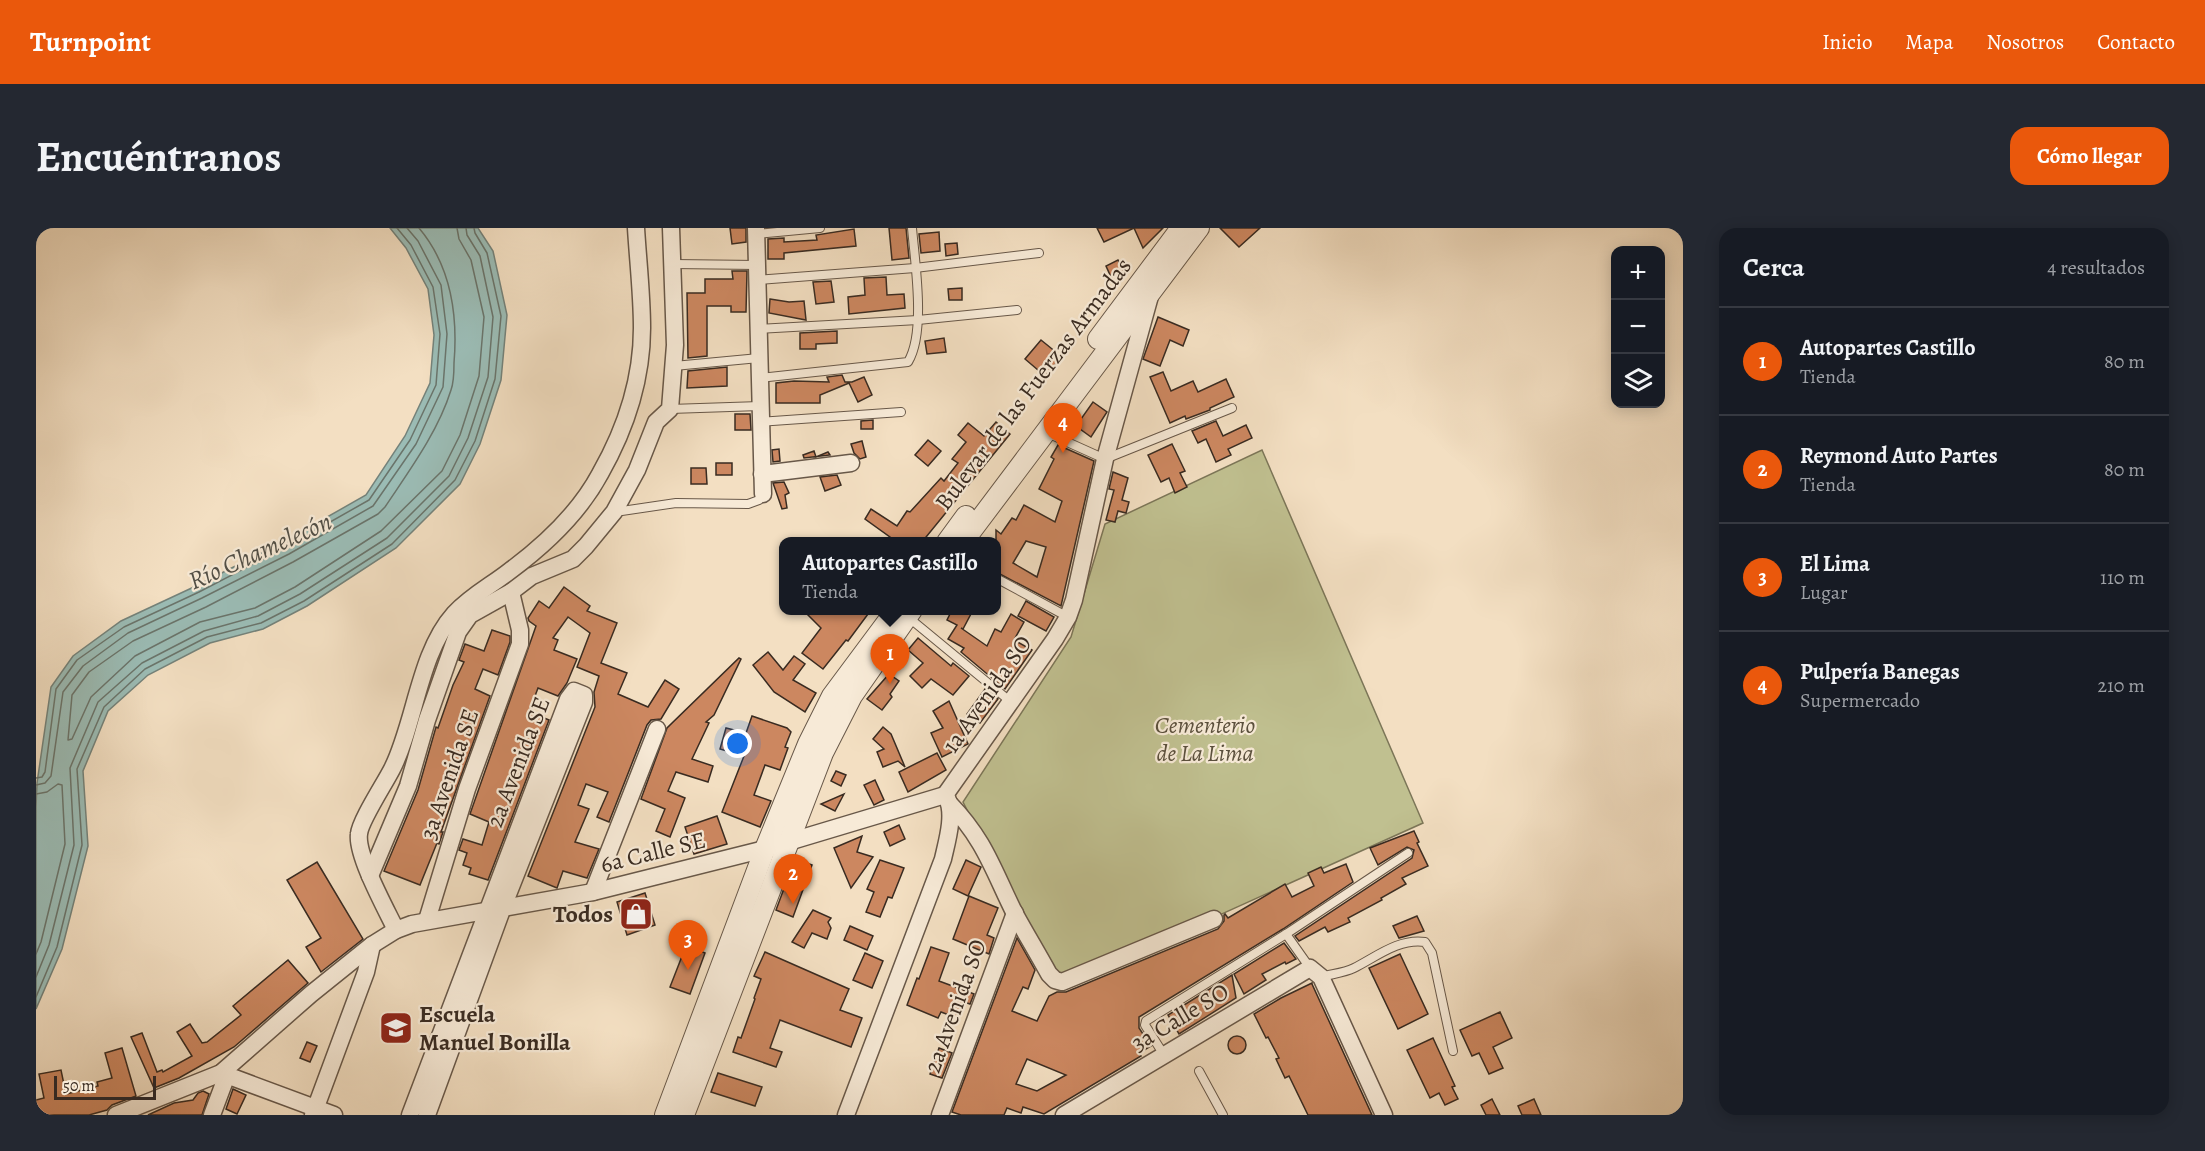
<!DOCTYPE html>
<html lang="es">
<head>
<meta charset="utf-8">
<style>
	:root { --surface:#171b24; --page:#242831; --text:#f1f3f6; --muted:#9ea1a6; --line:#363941; --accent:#ea580c }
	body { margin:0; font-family:Alegreya,serif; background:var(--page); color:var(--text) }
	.controls { position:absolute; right:18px; top:18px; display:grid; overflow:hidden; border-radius:12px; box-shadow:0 3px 15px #0003 }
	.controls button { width:54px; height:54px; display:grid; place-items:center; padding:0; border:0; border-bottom:2px solid var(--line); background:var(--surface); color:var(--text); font:30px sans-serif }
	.scale { position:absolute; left:18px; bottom:15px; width:102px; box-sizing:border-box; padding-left:6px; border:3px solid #392b21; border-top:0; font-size:16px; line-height:21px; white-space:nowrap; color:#392b21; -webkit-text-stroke:4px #f7ead7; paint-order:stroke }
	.you { position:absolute; left:702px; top:516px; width:21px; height:21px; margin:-15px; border:4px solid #fff; border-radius:50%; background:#1a73e8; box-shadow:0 0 0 9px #1a73e833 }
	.badge { display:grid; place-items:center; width:39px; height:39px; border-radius:50%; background:var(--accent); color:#fff; font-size:20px; font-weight:700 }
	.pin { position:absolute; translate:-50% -50px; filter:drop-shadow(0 2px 3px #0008) }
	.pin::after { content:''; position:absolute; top:32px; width:21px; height:18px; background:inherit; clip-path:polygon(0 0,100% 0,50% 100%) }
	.popup { position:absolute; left:743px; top:309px; width:222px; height:78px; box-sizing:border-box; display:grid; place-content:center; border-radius:12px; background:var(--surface); filter:drop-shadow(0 2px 4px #0005); font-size:20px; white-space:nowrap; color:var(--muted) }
	.popup b { font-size:22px; color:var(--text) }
	.popup::after { content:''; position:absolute; left:50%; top:100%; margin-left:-12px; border:12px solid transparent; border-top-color:var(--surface) }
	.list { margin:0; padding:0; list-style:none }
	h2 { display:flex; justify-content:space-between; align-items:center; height:78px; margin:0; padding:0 24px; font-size:26px }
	h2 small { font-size:20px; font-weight:400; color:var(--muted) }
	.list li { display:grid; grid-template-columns:39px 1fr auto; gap:18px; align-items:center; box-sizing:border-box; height:108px; padding:0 24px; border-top:2px solid var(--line) }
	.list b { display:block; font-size:22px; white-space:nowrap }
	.list p { margin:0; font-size:20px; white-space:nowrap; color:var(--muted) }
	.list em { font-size:20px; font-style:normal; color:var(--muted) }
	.icon { flex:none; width:33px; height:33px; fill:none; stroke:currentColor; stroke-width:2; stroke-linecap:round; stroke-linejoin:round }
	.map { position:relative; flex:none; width:1647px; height:887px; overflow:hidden; border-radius:18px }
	header { display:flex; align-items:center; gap:36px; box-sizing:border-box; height:84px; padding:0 30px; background:var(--accent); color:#fff }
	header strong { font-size:28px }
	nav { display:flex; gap:33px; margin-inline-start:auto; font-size:21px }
	.intro { display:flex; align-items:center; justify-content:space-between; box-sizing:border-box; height:144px; padding:0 36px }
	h1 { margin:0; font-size:42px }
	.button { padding:15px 27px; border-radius:18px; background:var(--accent); color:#fff; font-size:21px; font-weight:700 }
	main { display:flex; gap:36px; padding:0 36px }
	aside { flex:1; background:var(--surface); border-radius:18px; box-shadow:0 3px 15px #0003 }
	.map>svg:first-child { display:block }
	.green { fill:#c0c090; stroke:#7c7658; stroke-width:1.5 }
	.water { fill:#9bbcb5; stroke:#74827a; stroke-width:1.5 }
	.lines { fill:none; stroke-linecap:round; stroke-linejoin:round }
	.shore { stroke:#6a746b; stroke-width:1.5 }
	.building { fill:#cc8760; stroke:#392b21; stroke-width:1.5; fill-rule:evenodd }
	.service-casing { stroke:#685849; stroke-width:10 }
	.minor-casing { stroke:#685849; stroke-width:19 }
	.tertiary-casing { stroke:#685849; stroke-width:22 }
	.service { stroke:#f7ead7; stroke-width:8 }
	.minor { stroke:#f7ead7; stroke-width:16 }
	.tertiary { stroke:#f7ead7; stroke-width:20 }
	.labels { text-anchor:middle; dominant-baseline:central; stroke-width:4.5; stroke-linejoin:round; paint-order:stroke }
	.street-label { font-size:24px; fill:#392b21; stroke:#f7ead7 }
	.park-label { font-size:24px; font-style:italic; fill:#5b503d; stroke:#f7ead7 }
	.poi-label { font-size:24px; font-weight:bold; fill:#392b21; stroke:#f7ead7; text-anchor:end }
	.water-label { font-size:26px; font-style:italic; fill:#524f46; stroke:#f7ead7 }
</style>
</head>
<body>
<header>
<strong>Turnpoint</strong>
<nav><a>Inicio</a><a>Mapa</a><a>Nosotros</a><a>Contacto</a></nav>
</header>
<div class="intro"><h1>Encuéntranos</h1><a class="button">Cómo llegar</a></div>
<main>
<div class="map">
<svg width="1647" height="887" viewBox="0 0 1647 887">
	<rect width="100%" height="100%" fill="#f3dfc2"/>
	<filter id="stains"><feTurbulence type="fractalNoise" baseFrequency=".00333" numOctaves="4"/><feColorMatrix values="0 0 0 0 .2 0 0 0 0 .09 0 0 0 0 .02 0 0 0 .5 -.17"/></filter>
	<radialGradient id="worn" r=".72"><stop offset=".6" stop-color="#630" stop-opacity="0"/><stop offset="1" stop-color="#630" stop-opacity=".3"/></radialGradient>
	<polygon class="green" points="1226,222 1387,595 1022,760 927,574 1035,409 1069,296"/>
	<polygon class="water" points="354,0 442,0 457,23 471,87 465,152 444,216 424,256 360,320 271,378 227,401 174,415 112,447 72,483 47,543 52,618 26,721 0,781 0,579 1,555 15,459 37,428 85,393 160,358 247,314 330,267 369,208 394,155 398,107 392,61 370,20"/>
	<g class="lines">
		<g class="shore">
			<path d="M 383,0 C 415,38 422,87 418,135 C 418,144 418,154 415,162 C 402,204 373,243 349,279 L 342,286 L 257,334 L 170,379 L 97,413 L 53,444 L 36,467 L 32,512 L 36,511 L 55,469 L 99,428 L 164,394 L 219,380 L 259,359 L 345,303 L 406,243 L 424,207 L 443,148 L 448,89 L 435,32 L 423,11 L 421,0"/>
			<polyline points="0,550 6,549 9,544 20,461 41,432 88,399 163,364 250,319 333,272 374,212 400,157 404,106 397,59 375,17 361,0"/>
			<polyline points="0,557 9,555 15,548 27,464 47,438 92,405 166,370 253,326 337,278 380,216 407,159 411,106 405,57 382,13 371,0"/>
			<polyline points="0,566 11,564 22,556 26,557 29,616 5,714 0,726"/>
			<polyline points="0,749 13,717 38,617 34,540 62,474 106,435 168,403 222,388 264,366 351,310 413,248 432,210 452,149 457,89 444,28 431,7 430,0"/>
			<polyline points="0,769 21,719 46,617 41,541 68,479 109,441 171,409 225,395 268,373 356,316 419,252 439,213 459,151 465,88 451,25 439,5 438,0"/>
		</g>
	</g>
	<g class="building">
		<polygon points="694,0 710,0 710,14 696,16"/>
		<polygon points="853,0 870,0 873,30 856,32"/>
		<polygon points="1061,0 1127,0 1107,20 1098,0 1068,14"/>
		<polygon points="1184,0 1224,0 1203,19"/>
		<polygon points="818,1 820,18 748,25 748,31 732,31 732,11 748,10 748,14 781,12 780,7"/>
		<polygon points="903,4 904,23 885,25 883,6"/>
		<polygon points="921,15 922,26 910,28 909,16"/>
		<polygon points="1082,32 1088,44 1075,49 1070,38"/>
		<polygon points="696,43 711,43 710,84 695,84 695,78 671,78 671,128 652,130 651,65 669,65 669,51 697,51"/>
		<polygon points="850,49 851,67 868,66 869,80 813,86 812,69 829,67 828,50"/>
		<polygon points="795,53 798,74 780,76 777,54"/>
		<polygon points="926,60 926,72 913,72 912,61"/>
		<polygon points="734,71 753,74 768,73 770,92 733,85"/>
		<polygon points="1122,89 1153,102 1147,118 1134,112 1124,138 1107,131"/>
		<polygon points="801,103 801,115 780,116 780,121 764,121 764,105"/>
		<polygon points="908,110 910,124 891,126 889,113"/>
		<polygon points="1005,112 1026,129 1009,148 989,131"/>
		<polygon points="691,139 691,158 651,160 652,143"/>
		<polygon points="1127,144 1135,163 1157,153 1162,164 1190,151 1198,169 1174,180 1174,182 1150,191 1149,188 1134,195 1114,149"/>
		<polygon points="806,147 809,154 816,154 828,149 836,167 822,174 813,155 784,167 784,175 740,175 740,155 758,153 793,154 791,149"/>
		<polygon points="1057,174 1071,184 1055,209 1040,198"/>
		<polygon points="699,186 714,186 715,202 699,202"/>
		<polygon points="837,192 837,201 825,201 825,193"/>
		<polygon points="1180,193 1187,208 1210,197 1216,210 1192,221 1195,227 1180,234 1170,211 1162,215 1156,203"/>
		<polygon points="960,194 974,206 886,314 861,314 829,291 835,281 861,298 871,283 874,284 905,250 908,253 922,235 916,231 930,214 922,207 932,195 948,208"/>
		<polygon points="892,212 905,223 892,238 879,227"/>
		<polygon points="826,213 830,229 824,231 818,225 815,216"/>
		<polygon points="1136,216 1149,243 1144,245 1151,259 1139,265 1133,250 1125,254 1112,227"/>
		<path d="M 1022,217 L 1058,233 L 1025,378 L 960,344 L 960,302 L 965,306 L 976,290 L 980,292 L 988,277 L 1019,294 L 1026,273 L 1003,261 L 1018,231 L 1015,229 ZM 990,313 L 1010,319 L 1001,349 L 977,335 Z"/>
		<polygon points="743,221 744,233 737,234 736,222"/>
		<polygon points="778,223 780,229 792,224 794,227 768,230 767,227"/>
		<rect x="680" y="235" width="16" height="12"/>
		<polygon points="655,240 670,240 671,256 655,256"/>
		<polygon points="1077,244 1092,250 1086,272 1093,274 1090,285 1082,283 1079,294 1070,292 1078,262 1073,261"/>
		<polygon points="801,247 805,257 789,263 784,249"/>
		<polygon points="748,254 753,265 749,267 751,280 746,281 737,255"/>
		<polygon points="528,359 554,378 551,383 581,395 565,435 591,445 582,466 612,479 629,452 643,461 625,491 615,492 611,497 573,594 561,589 572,564 550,556 542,577 553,581 539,614 563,621 551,650 527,643 521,660 492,648 559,479 558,464 563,448 541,439 554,405 532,389 517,410 522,412 518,422 541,431 531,455 522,468 502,460 493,484 513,492 452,652 433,646 435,640 427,637 431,625 423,622 427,611 446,617 453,594 434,586 500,398 493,393 492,390 503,373 513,380"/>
		<polygon points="990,373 1018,389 1010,403 982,388"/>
		<polygon points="767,382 835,382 812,413 810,412 787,441 766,425 785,400"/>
		<polygon points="916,382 937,382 927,401 925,400 951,418 959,401 965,404 975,386 988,394 978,412 996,422 969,461 925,424 928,420 912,411 921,397 911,392"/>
		<polygon points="456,402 474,408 474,414 462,447 447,441 439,461 454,468 405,604 407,604 403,616 401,615 384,657 348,643 382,562 400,499 402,500 417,457 428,434 423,432 429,416 448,423"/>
		<polygon points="882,410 915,438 917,435 933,448 917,467 895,451 886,460 874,448 887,435 872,422"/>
		<polygon points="732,424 747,442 758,428 769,436 757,452 780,465 769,484 738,464 717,437"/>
		<polygon points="703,430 705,431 678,487 670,494 673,495 656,531 677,538 672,554 640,544 632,563 649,570 634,609 620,603 629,581 605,571 631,500"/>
		<polygon points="853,446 863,453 854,466 856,469 846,482 831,471"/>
		<polygon points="949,461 962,471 944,495 931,486"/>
		<polygon points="913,473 932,516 906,529 895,505 907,500 897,483"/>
		<polygon points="716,488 751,500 755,504 749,519 752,520 744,542 729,537 718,567 735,573 724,599 686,584 708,528 684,521 690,500 710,505"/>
		<polygon points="847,499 855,506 869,539 862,533 847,539 841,524 848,521 837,511"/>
		<polygon points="901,525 910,542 872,564 863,544"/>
		<polygon points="800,543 810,547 805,558 795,553"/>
		<polygon points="839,552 848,572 838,577 828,557"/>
		<polygon points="808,566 799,583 785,576"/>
		<polygon points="681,588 691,616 658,626 649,599"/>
		<polygon points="863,597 869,611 854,618 848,604"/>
		<polygon points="1378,603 1383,614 1381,615 1392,638 1366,650 1370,656 1345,670 1346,672 1312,690 1314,694 1292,704 1289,699 1263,713 1259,708 1376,630 1378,622 1371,619 1342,637 1334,620"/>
		<polygon points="826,608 821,624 837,629 815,660 798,620"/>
		<polygon points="759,631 776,637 757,689 740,682"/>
		<polygon points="844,632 868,640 856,670 852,669 844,689 830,684 838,664 831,661"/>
		<polygon points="930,632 945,639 932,668 917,661"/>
		<polygon points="281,634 327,711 285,744 270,719 285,710 251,652"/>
		<path d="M 1310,636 L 1317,654 L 1247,701 L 1103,789 L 1103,800 L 1115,818 L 1103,825 L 1105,828 L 1008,886 L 987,879 L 985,885 L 971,880 L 968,887 L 925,887 L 916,884 L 981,710 L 999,742 L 992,761 L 987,759 L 976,783 L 1001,793 L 1013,768 L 1021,764 L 1030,764 L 1182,701 L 1188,693 L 1188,687 L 1189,686 L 1192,690 L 1249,656 L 1256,669 L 1278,658 L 1272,645 L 1285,639 L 1288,645 ZM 991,831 L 1030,847 L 1001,863 L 980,856 Z"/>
		<polygon points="609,665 619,697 591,707 581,674"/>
		<polygon points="933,668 962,680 951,707 958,710 953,726 917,711"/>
		<polygon points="777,682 795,690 792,694 795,700 791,711 776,705 768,720 756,714"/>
		<polygon points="1381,688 1388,703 1363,710 1357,698"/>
		<polygon points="814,698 837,708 831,722 808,712"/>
		<polygon points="1248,715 1260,731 1250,736 1249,734 1226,746 1230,752 1208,766 1198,746"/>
		<polygon points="650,718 669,725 654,766 634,759"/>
		<polygon points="895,719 913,725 903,753 938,766 934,776 928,774 921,790 905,784 902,790 871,777 881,750 883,751"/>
		<polygon points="729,724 813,761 804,782 826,790 815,819 744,792 734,820 746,824 740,839 697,824 702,809 705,810 719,771 718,770 725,751 718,748"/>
		<polygon points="829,725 847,733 836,760 817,752"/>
		<polygon points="1364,726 1392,786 1362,801 1333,740"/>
		<polygon points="252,732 272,755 198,819 143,850 118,860 95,809 106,805 121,844 126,842 127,844 156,828 141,804 154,796 166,815 171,814 205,787 197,778"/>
		<polygon points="1196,747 1200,770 1143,806 1132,787"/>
		<polygon points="1276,755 1276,756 1336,887 1272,887 1253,848 1249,850 1240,831 1243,830 1232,809 1230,810 1218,786 1245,770"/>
		<polygon points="1464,784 1476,810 1457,819 1467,840 1453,846 1443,825 1436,828 1424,802"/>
		<circle cx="1201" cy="817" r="9"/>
		<polygon points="1397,810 1419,858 1416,859 1422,871 1409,877 1403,865 1394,870 1371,822"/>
		<polygon points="271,814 281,818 274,834 264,830"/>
		<polygon points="86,820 100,868 76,877 71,882 53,887 0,887 0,872 8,870 3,846 25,842 30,866 62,858 61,854 76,850 69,825"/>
		<polygon points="903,820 916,825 906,850 894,846"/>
		<polygon points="682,845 726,859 719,878 675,864"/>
		<polygon points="197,861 210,867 201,886 190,881"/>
		<polygon points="167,863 173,866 166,887 112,887 138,875 157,872 162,865"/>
		<polygon points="1456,871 1464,887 1450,887 1445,877"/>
		<polygon points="1498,871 1505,887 1486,887 1482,878"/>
	</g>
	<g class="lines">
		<defs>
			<g id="service">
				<polyline points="720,6 784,0"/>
				<polyline points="637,36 721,37"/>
				<polyline points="721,52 879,40 1003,25"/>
				<polyline points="722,101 882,92 981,82"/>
				<polyline points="638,138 723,130"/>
				<path d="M 723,150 L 872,134 C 890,105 879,35 876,0"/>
				<polyline points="634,181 724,178"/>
				<polyline points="724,194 865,184"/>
				<polyline points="1009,204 1069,231 1196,180"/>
				<polyline points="579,284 640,275 712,276 723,272 727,266"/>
				<polyline points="960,350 1032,389"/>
				<polyline points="872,389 975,474"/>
				<polyline points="1250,706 1274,740"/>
				<path d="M 1285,749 C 1295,746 1308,745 1318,740 C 1340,729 1363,710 1389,714 L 1396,725 L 1417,823"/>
				<polyline points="1128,827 1109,797 1110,793 1250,706 1372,625"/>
				<polyline points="1163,843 1187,887"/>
			</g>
			<g id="minor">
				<polyline points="720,0 727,266"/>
				<polyline points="726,246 815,235"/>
				<polyline points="909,567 1019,411 1032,389 1038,372 1069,231 1114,68"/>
				<path d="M 913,575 C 949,612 957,642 979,686 C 990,706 1002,726 1013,746 L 1019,752 L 1026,754 L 1178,691"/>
				<polyline points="334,648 372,558 391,492 422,404 434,387 475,364"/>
				<polyline points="557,664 621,501"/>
				<polyline points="391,692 431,561 484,416 484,402 475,364 496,348 537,331 550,318 578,284 601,242 620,194 634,181 639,117 635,0"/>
				<path d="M 360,702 C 350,681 320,627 323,606 C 324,593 349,555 356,541 C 379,496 383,425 418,386 C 437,366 455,358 475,342 C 510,316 543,285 564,246 C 589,202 606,151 606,100 C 606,67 602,33 600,0"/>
				<polyline points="185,845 298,887"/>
				<polyline points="80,887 185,845 275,766 336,717 360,702 376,696 557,664 729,621 909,567"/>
				<polyline points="176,887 191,847"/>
				<polyline points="277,887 330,744 336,717"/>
				<polyline points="374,887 532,471 538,463 548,467 548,474 467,679 391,887"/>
				<path d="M 810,887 L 907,631 C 911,613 919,587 911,570"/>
				<polyline points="904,887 979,685"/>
				<polyline points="1028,887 1274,740 1285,749 1348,887"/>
			</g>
			<g id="tertiary">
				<polyline points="1062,111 1145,0"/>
				<polyline points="911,314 930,288"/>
				<polyline points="927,314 1163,0"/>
				<polyline points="629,887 729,621 772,516 796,468 860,382"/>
				<polyline points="648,887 787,525 816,468 876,382"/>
			</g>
		</defs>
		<use href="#service" class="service-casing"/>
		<use href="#minor" class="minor-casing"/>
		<use href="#tertiary" class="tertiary-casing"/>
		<use href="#service" class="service"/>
		<use href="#minor" class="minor"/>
		<use href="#tertiary" class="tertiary"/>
	</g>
	<defs>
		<symbol id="shop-square" viewBox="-11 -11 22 22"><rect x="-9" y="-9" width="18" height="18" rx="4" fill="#8f2418" stroke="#f7ead7"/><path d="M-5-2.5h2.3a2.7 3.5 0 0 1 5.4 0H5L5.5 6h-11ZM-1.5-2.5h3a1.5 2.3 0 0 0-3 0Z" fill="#fff"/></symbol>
		<symbol id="school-square" viewBox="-11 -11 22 22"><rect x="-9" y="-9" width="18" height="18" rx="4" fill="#8f2418" stroke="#f7ead7"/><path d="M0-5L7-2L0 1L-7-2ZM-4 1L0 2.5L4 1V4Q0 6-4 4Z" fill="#fff"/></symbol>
	</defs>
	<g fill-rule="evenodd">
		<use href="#shop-square" x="581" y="667" width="38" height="38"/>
		<use href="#school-square" x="341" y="781" width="38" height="38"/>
	</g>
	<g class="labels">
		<g class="street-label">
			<text transform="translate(997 156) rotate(-53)">Bulevar de las Fuerzas Armadas</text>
			<text transform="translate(951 466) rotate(-55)">1a Avenida SO</text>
			<text transform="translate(482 534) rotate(-69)">2a Avenida SE</text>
			<text transform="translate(413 546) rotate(-71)">3a Avenida SE</text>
			<text transform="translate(617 624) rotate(-14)">6a Calle SE</text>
			<text transform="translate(919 778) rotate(-70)">2a Avenida SO</text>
			<text transform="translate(1144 789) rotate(-31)">3a Calle SO</text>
		</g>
		<g class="park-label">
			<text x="1169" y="497">Cementerio<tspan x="1169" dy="28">de La Lima</tspan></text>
		</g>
		<g class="poi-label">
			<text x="577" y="686">Todos</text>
			<text x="383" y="786" text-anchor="start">Escuela<tspan x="383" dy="28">Manuel Bonilla</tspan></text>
		</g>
		<g class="water-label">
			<text transform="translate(224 323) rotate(-24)">Río Chamelecón</text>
		</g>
	</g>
	<rect width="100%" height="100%" filter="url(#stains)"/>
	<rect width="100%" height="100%" fill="url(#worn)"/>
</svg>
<div class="controls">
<button>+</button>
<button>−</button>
<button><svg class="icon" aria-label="layers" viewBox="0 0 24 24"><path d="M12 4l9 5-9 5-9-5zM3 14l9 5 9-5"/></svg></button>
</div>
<div class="scale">50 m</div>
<div class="you"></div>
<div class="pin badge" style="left:854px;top:456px">1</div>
<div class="popup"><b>Autopartes Castillo</b>Tienda</div>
<div class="pin badge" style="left:757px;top:676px">2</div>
<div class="pin badge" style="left:652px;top:742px">3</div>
<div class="pin badge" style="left:1027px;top:225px">4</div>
</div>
<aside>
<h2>Cerca<small>4 resultados</small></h2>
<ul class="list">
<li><span class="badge">1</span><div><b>Autopartes Castillo</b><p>Tienda</p></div><em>80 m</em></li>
<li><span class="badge">2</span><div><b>Reymond Auto Partes</b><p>Tienda</p></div><em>80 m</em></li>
<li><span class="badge">3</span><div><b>El Lima</b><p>Lugar</p></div><em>110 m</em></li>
<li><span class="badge">4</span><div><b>Pulpería Banegas</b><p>Supermercado</p></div><em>210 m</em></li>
</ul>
</aside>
</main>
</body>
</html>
